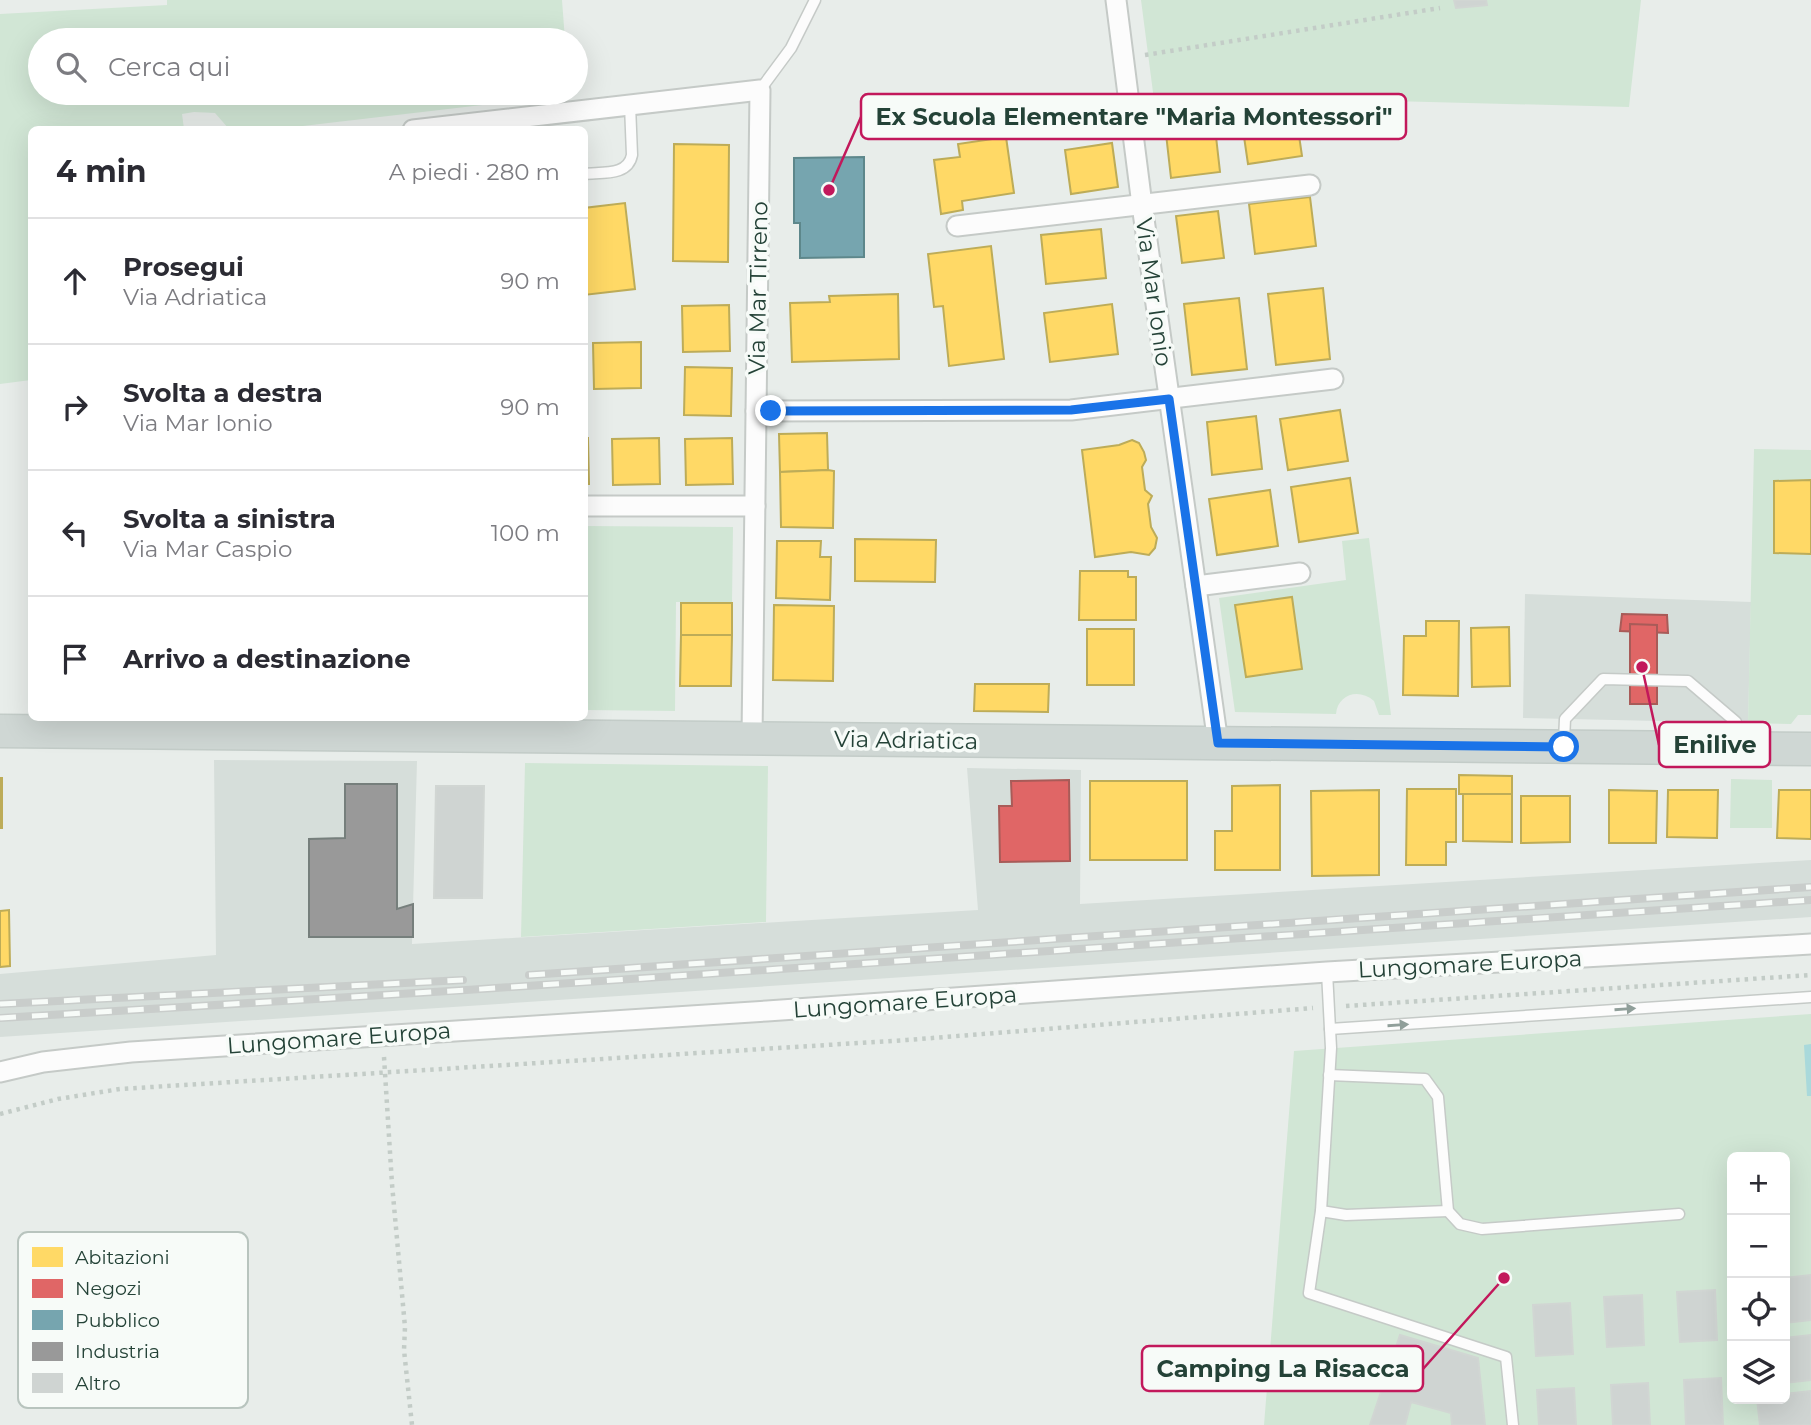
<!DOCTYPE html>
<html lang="it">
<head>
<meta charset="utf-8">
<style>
	:root { --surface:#fff; --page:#f2f2f3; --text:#2b2b33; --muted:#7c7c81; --line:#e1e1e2 }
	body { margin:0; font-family:Montserrat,sans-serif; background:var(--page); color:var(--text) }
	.controls { position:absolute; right:21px; bottom:21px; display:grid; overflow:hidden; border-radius:10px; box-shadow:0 7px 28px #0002 }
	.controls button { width:63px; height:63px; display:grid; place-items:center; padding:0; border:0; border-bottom:2px solid var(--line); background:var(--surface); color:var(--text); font:35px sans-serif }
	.stop { position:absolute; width:21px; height:21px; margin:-16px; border:5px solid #1a73e8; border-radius:50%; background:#fff }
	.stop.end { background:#1a73e8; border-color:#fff; box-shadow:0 2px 7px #0008 }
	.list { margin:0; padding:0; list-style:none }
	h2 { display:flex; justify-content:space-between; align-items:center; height:91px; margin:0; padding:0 28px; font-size:30px }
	h2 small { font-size:23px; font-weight:400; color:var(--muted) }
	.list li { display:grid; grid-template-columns:46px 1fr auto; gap:21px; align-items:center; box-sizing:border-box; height:126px; padding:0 28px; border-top:2px solid var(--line) }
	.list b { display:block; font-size:26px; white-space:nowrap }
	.list p { margin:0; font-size:23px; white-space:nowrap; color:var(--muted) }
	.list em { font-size:23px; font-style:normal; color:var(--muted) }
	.icon { flex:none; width:38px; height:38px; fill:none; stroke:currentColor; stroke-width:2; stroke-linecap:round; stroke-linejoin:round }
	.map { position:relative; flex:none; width:1811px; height:1425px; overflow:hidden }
	.search { position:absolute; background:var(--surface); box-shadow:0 7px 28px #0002; left:28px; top:28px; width:560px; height:77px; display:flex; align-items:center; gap:18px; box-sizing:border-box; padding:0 24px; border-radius:38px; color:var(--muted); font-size:26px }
	.panel { position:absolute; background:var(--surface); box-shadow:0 7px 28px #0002; left:28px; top:126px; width:560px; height:595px; border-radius:10px }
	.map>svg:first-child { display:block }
	.built { fill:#d6deda }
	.green { fill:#d1e6d5; fill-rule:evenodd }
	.water { fill:#a9d9db }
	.homes { fill:#ffd966; stroke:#bdac58; stroke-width:2 }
	.shops { fill:#e06666; stroke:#a85b58; stroke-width:2 }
	.public { fill:#76a5af; stroke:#5d878b; stroke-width:2 }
	.industry { fill:#999; stroke:#767f7c; stroke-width:2 }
	.building { fill:#cfd4d2; stroke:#d1d6d3; stroke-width:2 }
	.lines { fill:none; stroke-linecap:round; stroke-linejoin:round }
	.lane-casing { stroke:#c5cac7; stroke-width:13 }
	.street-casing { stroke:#c5cac7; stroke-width:23 }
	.primary-casing { stroke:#c3ccc8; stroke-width:35 }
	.path { stroke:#c3ccc7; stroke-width:4.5; stroke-dasharray:3.5 5; stroke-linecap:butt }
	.lane { stroke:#fcfcfc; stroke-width:10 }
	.street { stroke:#fcfcfc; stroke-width:19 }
	.primary { stroke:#cfd7d4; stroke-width:32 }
	.rail-casing { stroke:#c9cdcb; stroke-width:8 }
	.rail { stroke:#f7fbf8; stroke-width:5; stroke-dasharray:16; stroke-linecap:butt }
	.oneway { fill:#909f9a }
	.route { stroke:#1a73e8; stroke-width:9 }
	.labels { text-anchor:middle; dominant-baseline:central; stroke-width:7; stroke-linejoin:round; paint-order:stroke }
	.street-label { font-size:23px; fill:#244237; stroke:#f7fbf8 }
	.key { fill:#f7fbf8; stroke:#b8c4be; stroke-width:2 }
	.key-label { font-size:19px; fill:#244237 }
	.leader { fill:none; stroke:#c2185b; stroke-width:2.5 }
	.callout-dot { fill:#c2185b; stroke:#f7fbf8; stroke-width:2.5 }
	.callout { fill:#f7fbf8; stroke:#c2185b; stroke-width:2.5 }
	.callout-label { font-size:24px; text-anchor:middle; font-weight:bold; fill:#244237 }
</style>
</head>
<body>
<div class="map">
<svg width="1811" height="1425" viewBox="0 0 1811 1425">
	<rect width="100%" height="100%" fill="#e8edea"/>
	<g class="built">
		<polygon points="1525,594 1751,602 1748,723 1523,718"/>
		<polygon points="214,760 417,761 412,944 978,910 967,768 1081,770 1080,904 1811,860 1811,917 0,1037 0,974 216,955"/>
	</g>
	<g class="green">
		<polygon points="167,0 562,0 565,40 40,40 40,93 569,93 569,95 277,129 229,129 215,113 194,112 182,114 184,129 32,130 31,380 0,384 0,14 167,5"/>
		<polygon points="1141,0 1641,0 1629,107 1313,99 1154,100"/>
		<polygon points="1754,449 1811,450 1811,480 1774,481 1774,553 1811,554 1811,715 1798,715 1791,724 1748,723"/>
		<polygon points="585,526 733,527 732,602 676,602 675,711 585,710"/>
		<path d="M 1369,538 L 1391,715 L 1379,715 L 1374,701 C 1359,688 1338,694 1336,714 L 1235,712 L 1219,598 L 1346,580 L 1342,541 ZM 1292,597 L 1302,669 L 1247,677 L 1236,605 Z"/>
		<polygon points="525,763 768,766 766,922 521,937"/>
		<polygon points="1731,779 1772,780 1772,828 1730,828"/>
		<path d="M 1811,1014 L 1811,1425 L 1264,1425 L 1294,1051 ZM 1732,1157 L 1785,1157 L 1785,1399 L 1732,1399 Z"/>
	</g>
	<polygon class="water" points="1811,1044 1811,1096 1807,1096 1804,1045"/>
	<g class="homes">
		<polygon points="1295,108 1302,156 1248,164 1241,116"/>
		<polygon points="1213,110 1220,172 1171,178 1164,116"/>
		<polygon points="1006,137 1014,193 962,201 963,210 941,214 934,160 960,157 958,144"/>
		<polygon points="1112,143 1118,187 1071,194 1065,150"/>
		<polygon points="674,144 729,145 728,262 673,261"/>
		<polygon points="1310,197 1316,246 1255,254 1249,204"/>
		<polygon points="625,203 635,289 584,295 584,208"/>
		<polygon points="1218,211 1224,258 1182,263 1176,216"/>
		<polygon points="1101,229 1106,278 1046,284 1041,235"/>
		<polygon points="991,246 1004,359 949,366 943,306 934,307 928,254"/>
		<polygon points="1323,288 1330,359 1276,365 1268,294"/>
		<polygon points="898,294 899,359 792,362 790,303 830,302 829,296"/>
		<polygon points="1239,298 1247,369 1192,375 1184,304"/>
		<polygon points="1112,304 1118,354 1050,362 1044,313"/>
		<polygon points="729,305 730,351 683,352 682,306"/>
		<polygon points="641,342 641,388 594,389 593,343"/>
		<polygon points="685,367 732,368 731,416 684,415"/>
		<polygon points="1340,410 1348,461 1288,470 1280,419"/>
		<polygon points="1256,416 1262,469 1212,475 1207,422"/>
		<polygon points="827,433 828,470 780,472 779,434"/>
		<polygon points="584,438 588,438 589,484 584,484"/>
		<polygon points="659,438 660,484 613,485 612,439"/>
		<polygon points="732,438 733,484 686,485 685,439"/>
		<polygon points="1132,440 1139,443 1144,452 1146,460 1142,467 1145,490 1152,496 1148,504 1151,527 1157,538 1155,548 1149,555 1131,552 1095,557 1082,450 1119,445"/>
		<polygon points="828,470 834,471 833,528 781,527 780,472"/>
		<polygon points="1350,478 1358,533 1299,542 1291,487"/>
		<polygon points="1811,480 1811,554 1774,553 1774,481"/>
		<polygon points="1270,490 1278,546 1217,555 1209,499"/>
		<polygon points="855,539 936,540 935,582 855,581"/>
		<polygon points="777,541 821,541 820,557 831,557 830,600 776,598"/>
		<polygon points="1080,571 1128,571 1128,577 1136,577 1136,620 1079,620"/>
		<polygon points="1292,597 1302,669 1246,677 1235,605"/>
		<rect x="681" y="603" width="51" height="32"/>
		<polygon points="774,605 834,606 833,681 773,680"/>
		<polygon points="1426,621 1459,621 1458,696 1403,695 1404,636 1426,636"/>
		<polygon points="1509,627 1510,686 1472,687 1471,628"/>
		<rect x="1087" y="629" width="47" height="56"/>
		<polygon points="681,635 732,635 731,686 680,686"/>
		<polygon points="975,684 1049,684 1048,712 974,711"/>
		<polygon points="1459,775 1512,776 1512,794 1459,794"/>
		<rect x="0" y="778" width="2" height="50"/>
		<rect x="1090" y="781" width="97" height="79"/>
		<polygon points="1280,785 1280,870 1215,870 1215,831 1232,831 1232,786"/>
		<polygon points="1407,789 1456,789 1456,842 1446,842 1446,865 1406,865"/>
		<polygon points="1379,790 1379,875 1312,876 1311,791"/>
		<polygon points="1609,790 1657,791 1656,843 1609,843"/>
		<polygon points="1668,790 1718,790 1717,838 1667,837"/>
		<polygon points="1779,790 1811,790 1811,839 1777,838"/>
		<polygon points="1463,794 1512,794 1512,842 1463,841"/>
		<polygon points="1521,796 1570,796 1570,842 1521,843"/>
		<polygon points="9,910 10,966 0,967 0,911"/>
	</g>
	<g class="shops">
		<polygon points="1622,614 1667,615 1668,633 1620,631"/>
		<polygon points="1630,624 1657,625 1657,704 1630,704"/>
		<polygon points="1069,780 1070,861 1000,862 999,806 1012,806 1011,781"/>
	</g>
	<polygon class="public" points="864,157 864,257 800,258 800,223 794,223 794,158"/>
	<polygon class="industry" points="345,784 397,784 397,909 413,904 413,937 309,937 309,839 345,838"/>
	<g class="building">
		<polygon points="1454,0 1486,0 1487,5 1456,8"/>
		<polygon points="436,786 484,786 482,898 434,898"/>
		<polygon points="1811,1275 1811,1320 1785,1323 1785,1278"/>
		<polygon points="1715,1290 1717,1340 1680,1342 1677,1292"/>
		<polygon points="1642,1295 1644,1345 1607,1347 1604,1297"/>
		<polygon points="1570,1303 1573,1354 1536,1356 1533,1305"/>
		<polygon points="1400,1335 1478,1358 1485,1425 1452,1425 1451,1413 1411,1402 1405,1425 1370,1425"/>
		<polygon points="1811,1335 1811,1380 1785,1383 1785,1338"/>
		<polygon points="1721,1378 1723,1425 1686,1425 1684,1380"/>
		<polygon points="1648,1383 1650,1425 1613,1425 1611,1385"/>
		<polygon points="1574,1388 1576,1425 1539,1425 1537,1390"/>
		<polygon points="1811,1391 1811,1425 1760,1425 1757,1399 1785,1399 1785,1394"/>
	</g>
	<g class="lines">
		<defs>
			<g id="lane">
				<polyline points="760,90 791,48 815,0"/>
				<path d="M 584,174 C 603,172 628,176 632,155 L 630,105"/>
				<polyline points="1564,741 1565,719 1603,679 1688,681 1736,722 1735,745"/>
				<polyline points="1327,972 1331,1048 1321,1211 1309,1293 1506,1357 1513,1425"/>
				<polyline points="1330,1029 1811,997"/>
				<polyline points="1329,1075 1425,1079 1438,1097 1448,1211 1460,1224 1482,1229 1679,1214"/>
				<polyline points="1321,1211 1346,1215 1448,1211"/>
			</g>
			<g id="street">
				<polyline points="1116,0 1142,205 1218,743"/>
				<polyline points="413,130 760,90 752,738"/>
				<polyline points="957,226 1310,185"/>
				<polyline points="756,411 1071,410 1333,379"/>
				<polyline points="584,506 755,506"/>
				<polyline points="1196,586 1300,573"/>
				<polyline points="0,1072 43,1062 131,1052 767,1011 1327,972 1811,944"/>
			</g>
			<polyline id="primary" points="0,731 1811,749"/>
		</defs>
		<use href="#lane" class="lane-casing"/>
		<use href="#street" class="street-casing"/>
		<use href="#primary" class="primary-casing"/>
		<g class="path">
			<polyline points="1145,55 1440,8"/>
			<polyline points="1346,1006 1811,975"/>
			<polyline points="384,1057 392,1184 405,1327 404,1350 412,1425"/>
			<polyline points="0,1114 58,1099 120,1089 907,1040 1313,1008"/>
		</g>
		<use href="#lane" class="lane"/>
		<use href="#street" class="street"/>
		<use href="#primary" class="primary"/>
		<defs>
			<g id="rail">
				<polyline points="529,975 1811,887"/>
				<polyline points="0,1004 463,980"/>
				<polyline points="0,1018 466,990 1811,900"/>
			</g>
		</defs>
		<use href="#rail" class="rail-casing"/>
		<use href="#rail" class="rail"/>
	</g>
	<defs><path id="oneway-solid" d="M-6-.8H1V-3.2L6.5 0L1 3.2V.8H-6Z" transform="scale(1.75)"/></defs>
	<g class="oneway">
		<use href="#oneway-solid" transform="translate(1625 1009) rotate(-4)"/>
		<use href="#oneway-solid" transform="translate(1398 1025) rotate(-4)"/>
	</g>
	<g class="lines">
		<polyline class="route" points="771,411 1071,410 1169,399 1218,743 1564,747"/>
	</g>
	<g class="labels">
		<g class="street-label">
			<text transform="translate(758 288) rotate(-89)">Via Mar Tirreno</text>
			<text transform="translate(1154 292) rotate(82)">Via Mar Ionio</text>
			<text transform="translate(906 740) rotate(1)">Via Adriatica</text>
			<text transform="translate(1470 964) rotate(-3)">Lungomare Europa</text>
			<text transform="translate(905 1002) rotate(-4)">Lungomare Europa</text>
			<text transform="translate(339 1038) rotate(-4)">Lungomare Europa</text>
		</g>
	</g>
	<rect x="18" y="1232" width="230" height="176" rx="10" class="key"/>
	<rect x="32" y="1247" width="31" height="20" fill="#ffd966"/>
	<rect x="32" y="1279" width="31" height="19" fill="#e06666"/>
	<rect x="32" y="1310" width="31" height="20" fill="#76a5af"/>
	<rect x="32" y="1342" width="31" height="19" fill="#999"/>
	<rect x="32" y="1373" width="31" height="20" fill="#cfd4d2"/>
	<g class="key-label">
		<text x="75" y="1264">Abitazioni</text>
		<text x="75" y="1295">Negozi</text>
		<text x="75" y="1327">Pubblico</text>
		<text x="75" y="1358">Industria</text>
		<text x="75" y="1390">Altro</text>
	</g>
	<path class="leader" d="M829 190L861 117M1642 667L1659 745M1504 1278L1423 1369"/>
	<g class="callout-dot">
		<circle cx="829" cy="190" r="7"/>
		<circle cx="1642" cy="667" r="7"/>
		<circle cx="1504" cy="1278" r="7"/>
	</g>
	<g class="callout">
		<rect x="861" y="94" width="545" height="45" rx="7"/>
		<rect x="1659" y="722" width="111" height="45" rx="7"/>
		<rect x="1142" y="1346" width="281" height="45" rx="7"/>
	</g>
	<g class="callout-label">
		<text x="1134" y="125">Ex Scuola Elementare "Maria Montessori"</text>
		<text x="1715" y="753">Enilive</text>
		<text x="1283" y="1377">Camping La Risacca</text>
	</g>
</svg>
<div class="controls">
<button>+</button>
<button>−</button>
<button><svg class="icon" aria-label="locate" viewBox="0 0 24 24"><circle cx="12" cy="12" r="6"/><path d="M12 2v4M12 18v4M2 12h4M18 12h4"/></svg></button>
<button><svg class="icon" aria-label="layers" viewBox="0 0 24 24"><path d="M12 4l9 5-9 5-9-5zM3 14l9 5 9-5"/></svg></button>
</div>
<div class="stop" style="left:1564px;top:747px"></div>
<div class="stop end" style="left:771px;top:411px"></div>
<div class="search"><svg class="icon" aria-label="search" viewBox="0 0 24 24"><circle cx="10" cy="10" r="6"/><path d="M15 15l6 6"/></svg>Cerca qui</div>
<section class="panel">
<h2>4 min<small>A piedi · 280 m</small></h2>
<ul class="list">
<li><svg class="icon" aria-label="ahead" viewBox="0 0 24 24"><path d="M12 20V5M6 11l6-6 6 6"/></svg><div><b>Prosegui</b><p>Via Adriatica</p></div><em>90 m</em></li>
<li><svg class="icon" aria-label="right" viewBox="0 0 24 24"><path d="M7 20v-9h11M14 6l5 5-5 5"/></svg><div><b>Svolta a destra</b><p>Via Mar Ionio</p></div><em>90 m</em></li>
<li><svg class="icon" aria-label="left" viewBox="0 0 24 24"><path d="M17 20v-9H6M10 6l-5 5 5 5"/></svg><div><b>Svolta a sinistra</b><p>Via Mar Caspio</p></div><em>100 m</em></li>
<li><svg class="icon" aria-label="arrive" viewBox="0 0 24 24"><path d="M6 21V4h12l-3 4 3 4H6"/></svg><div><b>Arrivo a destinazione</b></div></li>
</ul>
</section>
</div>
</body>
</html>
